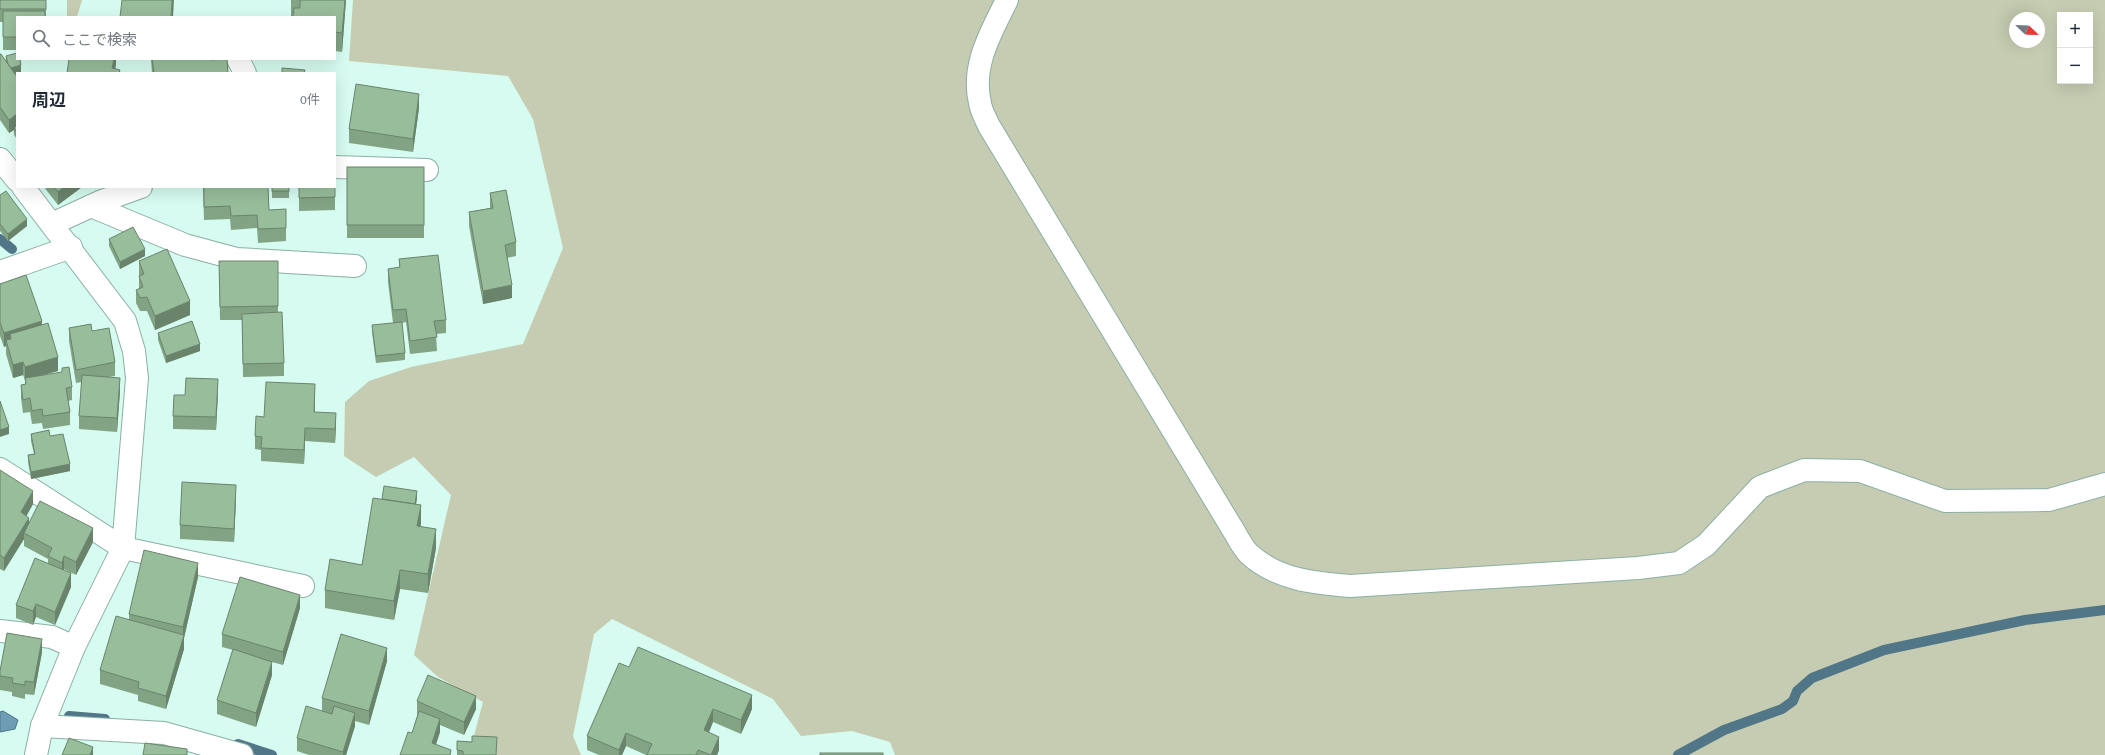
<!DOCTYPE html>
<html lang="ja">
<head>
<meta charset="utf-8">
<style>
	:root { --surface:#fff; --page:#f6f6f7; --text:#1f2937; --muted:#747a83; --line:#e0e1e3 }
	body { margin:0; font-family:"Crimson Pro","Noto Sans JP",serif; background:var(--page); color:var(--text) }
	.controls { position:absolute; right:12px; top:12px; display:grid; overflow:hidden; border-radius:0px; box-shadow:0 4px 16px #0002 }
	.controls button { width:36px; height:36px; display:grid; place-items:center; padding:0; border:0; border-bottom:1px solid var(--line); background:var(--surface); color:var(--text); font:20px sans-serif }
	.compass { position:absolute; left:2009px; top:12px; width:36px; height:36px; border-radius:50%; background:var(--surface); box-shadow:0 4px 16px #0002; rotate:113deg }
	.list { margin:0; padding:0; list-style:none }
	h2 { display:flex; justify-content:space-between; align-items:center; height:52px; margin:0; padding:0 16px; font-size:17px }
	h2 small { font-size:13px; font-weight:400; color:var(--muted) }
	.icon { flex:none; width:22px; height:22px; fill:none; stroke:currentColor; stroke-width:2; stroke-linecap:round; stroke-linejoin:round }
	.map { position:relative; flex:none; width:2105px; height:755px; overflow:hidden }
	.search { position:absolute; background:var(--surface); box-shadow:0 4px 16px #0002; left:16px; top:16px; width:320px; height:44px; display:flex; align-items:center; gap:10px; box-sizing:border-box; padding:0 14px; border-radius:0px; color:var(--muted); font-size:15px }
	.panel { position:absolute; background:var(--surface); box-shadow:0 4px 16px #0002; left:16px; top:72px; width:320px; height:116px; border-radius:0px }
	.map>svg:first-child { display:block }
	.green { fill:#c5ccb1; fill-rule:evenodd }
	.water { fill:#6d9cb5; stroke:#517687 }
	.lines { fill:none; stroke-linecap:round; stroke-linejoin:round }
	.stream { stroke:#517687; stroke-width:10 }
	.street-casing { stroke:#8cafa5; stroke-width:24 }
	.street { stroke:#fff; stroke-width:22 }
	.wall { fill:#83a385 }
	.shaded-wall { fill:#6a846c }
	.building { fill:#98bd9b; stroke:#6a846c }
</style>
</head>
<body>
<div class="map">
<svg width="2105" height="755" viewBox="0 0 2105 755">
	<rect width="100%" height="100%" fill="#d6fbf0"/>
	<g class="green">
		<polygon points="67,0 82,0 77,17 67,17"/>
		<path d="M 353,0 L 2105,0 L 2105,755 L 895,755 L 890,742 L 852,731 L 801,736 L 773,699 L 612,619 L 594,634 L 573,736 L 581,755 L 487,755 L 472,743 L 483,702 L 438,677 L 414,655 L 451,495 L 414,457 L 376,477 L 344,456 L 345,402 L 369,381 L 411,367 L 523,344 L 563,248 L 533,119 L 508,76 L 349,61 ZM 2060,15 L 2090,15 L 2090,81 L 2060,81 ZM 2015,18 L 2039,18 L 2039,42 L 2015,42 Z"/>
	</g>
	<polygon class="water" points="3,711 18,720 15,729 0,732 0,712"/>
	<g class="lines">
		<g class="stream">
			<polyline points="0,239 12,249"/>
			<polyline points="69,716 105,719"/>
			<polyline points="238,744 272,755"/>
			<polyline points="1678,755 1724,730 1782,709 1793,701 1797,691 1812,678 1884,650 2025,620 2105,610"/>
		</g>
		<defs>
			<g id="street">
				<path d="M 1007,0 C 991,33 971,65 980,103 C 981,111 986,119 989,126 L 1232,528 C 1237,536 1242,547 1249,554 C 1278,580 1314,583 1350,586 L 1638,568 L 1679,563 L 1706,545 L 1760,487 L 1804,470 L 1860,471 L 1945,501 L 2049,500 L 2105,484"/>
				<polyline points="238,59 245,73"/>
				<polyline points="0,159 17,180"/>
				<polyline points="335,167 427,170"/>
				<polyline points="23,187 125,321 134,351 137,378 123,548 74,647 42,726 36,755"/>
				<polyline points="91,206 185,245 237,259 355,266"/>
				<polyline points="52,224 102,201 141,187"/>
				<polyline points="0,272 71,247"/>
				<polyline points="0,469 123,548 303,586"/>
				<polyline points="0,631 52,637 74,647"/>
				<polyline points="42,726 164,733 242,755"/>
			</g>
		</defs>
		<use href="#street" class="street-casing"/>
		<use href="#street" class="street"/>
	</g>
	<g class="wall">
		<polygon points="0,0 46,0 46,17 17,17 17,50 3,50 3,22 0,22"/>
		<polygon points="291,0 346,0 342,52 335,51 335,17 291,17"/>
		<polygon points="0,54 6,61 6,56 21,72 15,74 17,77 17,149 16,147 16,140 17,139 14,135 14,130 9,133 0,120"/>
		<polygon points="151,59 210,59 228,73 152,73"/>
		<polygon points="419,108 413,152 349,143 349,129"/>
		<rect x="347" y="167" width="77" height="71"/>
		<polygon points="44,187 82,187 58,205"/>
		<polygon points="203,187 268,187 269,210 286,228 286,241 258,243 257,228 231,230 230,219 204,220"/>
		<rect x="272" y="187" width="17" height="11"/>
		<polygon points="299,187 335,187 335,210 299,211"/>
		<polygon points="490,193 516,242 516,256 507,258 512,298 483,304 469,226 469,212 490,208"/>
		<polygon points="0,195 27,226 8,241 0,231"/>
		<polygon points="109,239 145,256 120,269 109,246"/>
		<polygon points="399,259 446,320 446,333 436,334 437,351 410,354 406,322 402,323 405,353 405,360 376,363 372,332 372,325 393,323 388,282 388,269 399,267"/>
		<polygon points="139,261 190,315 155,330 147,311 140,311 136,303 136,290 139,289"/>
		<polygon points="219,261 278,261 278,313 284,363 284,376 243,377 242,320 220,320"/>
		<polygon points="0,284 42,325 58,371 42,375 72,387 72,400 68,401 70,412 70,425 43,429 42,423 32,424 30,412 23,413 21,398 21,385 25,384 25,380 23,375 13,378 6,354 6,346 4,347 0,336"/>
		<polygon points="69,328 92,331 115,362 115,376 109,377 120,391 117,432 79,429 79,416 82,382 76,383 69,341"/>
		<polygon points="158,333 200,351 166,363 158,340"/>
		<polygon points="218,392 216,430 173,429 173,416 185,395"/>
		<polygon points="315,398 315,412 336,426 335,443 305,441 304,464 261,461 261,450 255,449 255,436 264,417"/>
		<polygon points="31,434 50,436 70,471 31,479 28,462 28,455 34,454 31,441"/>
		<polygon points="0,470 33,504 26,516 29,524 93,542 76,575 64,569 64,570 71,587 55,625 36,617 33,625 16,618 16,605 48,564 48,559 24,546 24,539 4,571 0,569"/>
		<polygon points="236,498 234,542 180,539 180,525"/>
		<polygon points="417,498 416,505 421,524 420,526 436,548 428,593 400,589 394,620 325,608 325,590 362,565 382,499"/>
		<polygon points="198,577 184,638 184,649 166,709 138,701 138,695 100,684 100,670 129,620 129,614"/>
		<polygon points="300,608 283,665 272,662 272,675 256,727 217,714 217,700 233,650 222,647 222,634"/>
		<polygon points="42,652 34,695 25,694 25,699 12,696 12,692 0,690 0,671"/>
		<polygon points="387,661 369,725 355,721 355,726 346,755 309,755 297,751 297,738 322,711 322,698"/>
		<polygon points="629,667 752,709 741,734 713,722 709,732 719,750 717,755 646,755 626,746 622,755 599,755 587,750 587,736"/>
		<polygon points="417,701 476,709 464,735 440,725 440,732 436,745 451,755 412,733 418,715 417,715"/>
		<polygon points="497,737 496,755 457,755 457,741 472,742"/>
	</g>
	<g class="shaded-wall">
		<polygon points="172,0 174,0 173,17 171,17"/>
		<polygon points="345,0 346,0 342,52 342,33"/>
		<polygon points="114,59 116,59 116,64 115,73 112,68"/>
		<polygon points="21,65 21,72 9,76 9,69"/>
		<polygon points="419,94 419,108 413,152 413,139"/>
		<polygon points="17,114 17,127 14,128 14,130 9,133 9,120"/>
		<polygon points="64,187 82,187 58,205 58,192"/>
		<polygon points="27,219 27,226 8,241 8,234"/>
		<polygon points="145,249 145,256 120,269 120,262"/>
		<polygon points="512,285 512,298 483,304 483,291"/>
		<polygon points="190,301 190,315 155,330 155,316"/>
		<polygon points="42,321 42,334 11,339 10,334 10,345 6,340 6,346 4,347 4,333"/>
		<polygon points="200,344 200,351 166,363 166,356"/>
		<polygon points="58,357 58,371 25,380 25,378 25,380 25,367"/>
		<polygon points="23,362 23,375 13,378 13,365"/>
		<polygon points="120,378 120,391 117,432 117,418"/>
		<polygon points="218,379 218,392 216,430 216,417"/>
		<polygon points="315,384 315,398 314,425 314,412"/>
		<polygon points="336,413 336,426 335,443 335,429"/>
		<polygon points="9,427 9,434 0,437 0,430"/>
		<polygon points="305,428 305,441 304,464 304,450"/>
		<polygon points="70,464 70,471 31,479 31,472"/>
		<polygon points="236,485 236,498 234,542 234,529"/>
		<polygon points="33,491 33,504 21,526 21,512"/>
		<polygon points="417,491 417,498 413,520 413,513"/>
		<polygon points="421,505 421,524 417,544 417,526"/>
		<polygon points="29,518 29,531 24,533 24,539 4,571 4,558"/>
		<polygon points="93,528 93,542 76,575 76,562"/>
		<polygon points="436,529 436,548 428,593 428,574"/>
		<polygon points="64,556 64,569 62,576 62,563"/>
		<polygon points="198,563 198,577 184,638 184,649 166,709 166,696 183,638 183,627"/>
		<polygon points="400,570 400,589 394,620 394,601"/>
		<polygon points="71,573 71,587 55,625 55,612"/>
		<polygon points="300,595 300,608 283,665 283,652"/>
		<polygon points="36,604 36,617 33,625 33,611"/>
		<polygon points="42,639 42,652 34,695 34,682"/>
		<polygon points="387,648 387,661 369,725 369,711"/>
		<polygon points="272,662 272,675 256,727 256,713"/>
		<polygon points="752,695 752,709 741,734 741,720"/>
		<polygon points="476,696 476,709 464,735 464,722"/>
		<polygon points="713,709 713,722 704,744 704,730"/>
		<polygon points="355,713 355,726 346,755 343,755 343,752"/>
		<polygon points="440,719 440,732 432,755 432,743"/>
		<polygon points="626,733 626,746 622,755 619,755 619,750"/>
		<polygon points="719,737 719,750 717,755 711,755"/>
		<polygon points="93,747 93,755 90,755"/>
	</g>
	<g class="building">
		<rect x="0" y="0" width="46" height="9"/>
		<polygon points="122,0 172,0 171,17 120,17"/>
		<polygon points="300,0 345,0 342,33 335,32 335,17 293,17 294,8 300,8"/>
		<polygon points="3,11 45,11 45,17 17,17 17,37 3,37"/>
		<polygon points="17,53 17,59 20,59 21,65 11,68 8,64 6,56"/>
		<polygon points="0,54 1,54 17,77 17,114 9,120 0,107"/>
		<polygon points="69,59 114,59 112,68 120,70 119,73 67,73"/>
		<polygon points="152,59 210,59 211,60 227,59 228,73 154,73"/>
		<polygon points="282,68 305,70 304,73 282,73"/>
		<polygon points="356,84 419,94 413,139 349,129"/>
		<polygon points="17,125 17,132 14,128"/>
		<rect x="347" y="167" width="77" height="58"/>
		<polygon points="54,187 64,187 58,192"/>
		<polygon points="204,187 268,187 269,210 286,209 286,228 258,229 257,215 231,216 230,206 204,207"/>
		<rect x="272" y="187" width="17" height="4"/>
		<polygon points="299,187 335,187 335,197 299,198"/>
		<polygon points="506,190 516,242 505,245 512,285 483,291 469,212 493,208 490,193"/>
		<polygon points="6,191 27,219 8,234 0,224 0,195"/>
		<polygon points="133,227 145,249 120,262 109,239"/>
		<polygon points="167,249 190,301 155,316 147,297 140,298 136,290 143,287 139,276 144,274 139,261"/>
		<polygon points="438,255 446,320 434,321 437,337 410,341 406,309 393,310 388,269 400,267 399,259"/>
		<polygon points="219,261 278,261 278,306 220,307"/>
		<polygon points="26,275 42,321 4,333 0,323 0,284"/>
		<polygon points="282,312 284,363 243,364 242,314"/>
		<polygon points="192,321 200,344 166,356 158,333"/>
		<polygon points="402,322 405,353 376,356 372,325"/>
		<polygon points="48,323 58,357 25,367 23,362 13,365 6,340 11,339 10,334"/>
		<polygon points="91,324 92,331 109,328 115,362 76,370 69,328"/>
		<polygon points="69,367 72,387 66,388 70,412 43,416 42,409 32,411 30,398 23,400 21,385 26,384 25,378 62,372 62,368"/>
		<polygon points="82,375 120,378 117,418 79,416"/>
		<polygon points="186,378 218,379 216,417 173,416 174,395 185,395"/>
		<polygon points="266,382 315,384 314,412 336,413 335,429 305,428 304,450 261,448 262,437 255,436 256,416 264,417"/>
		<polygon points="0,401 9,427 0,430"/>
		<polygon points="49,430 50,436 63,434 70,464 31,472 28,455 35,454 31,434"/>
		<polygon points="0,470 33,491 21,512 29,518 4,558 0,555"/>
		<polygon points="182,482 236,485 234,529 180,525"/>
		<polygon points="384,486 417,491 415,504 382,499"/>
		<polygon points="373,498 421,505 417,526 436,529 428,574 400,570 394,601 325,590 330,559 362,565"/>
		<polygon points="40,501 93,528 76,562 64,556 62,563 48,556 52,548 24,533"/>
		<polygon points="144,550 198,563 183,627 129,614"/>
		<polygon points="35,558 71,573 55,612 36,604 33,611 16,605"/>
		<polygon points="240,577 300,595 283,652 222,634"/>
		<polygon points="116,616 184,635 166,696 138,688 139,682 100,670"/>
		<polygon points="7,633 42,639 34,682 25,681 25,685 12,683 13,678 0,676 0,671"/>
		<polygon points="341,634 387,648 369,711 322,698"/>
		<polygon points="638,647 752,695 741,720 713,709 704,730 719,737 711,755 698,750 696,755 647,755 652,744 626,733 619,750 587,736 619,663 629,667"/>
		<polygon points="233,649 272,662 256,713 217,700"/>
		<polygon points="428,675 476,696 464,722 417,701"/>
		<polygon points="306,706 332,714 334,706 355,713 343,752 297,738"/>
		<polygon points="419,711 440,719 432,743 451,750 450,755 400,755 408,732 412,733"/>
		<polygon points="472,736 497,737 496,755 463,755 463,751 457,750 457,741 472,742"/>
		<polygon points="69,738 93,747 90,755 62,755"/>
		<polygon points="145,743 187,749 187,755 143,755"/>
		<rect x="820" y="753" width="63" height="2"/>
	</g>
</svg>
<div class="controls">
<button>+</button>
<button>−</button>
</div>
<svg class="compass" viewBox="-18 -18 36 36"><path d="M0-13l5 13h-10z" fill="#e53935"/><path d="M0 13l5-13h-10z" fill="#747a83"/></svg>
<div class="search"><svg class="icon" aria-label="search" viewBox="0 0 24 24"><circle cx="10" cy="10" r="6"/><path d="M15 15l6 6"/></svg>ここで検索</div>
<section class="panel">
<h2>周辺<small>0件</small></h2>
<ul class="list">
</ul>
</section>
</div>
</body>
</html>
